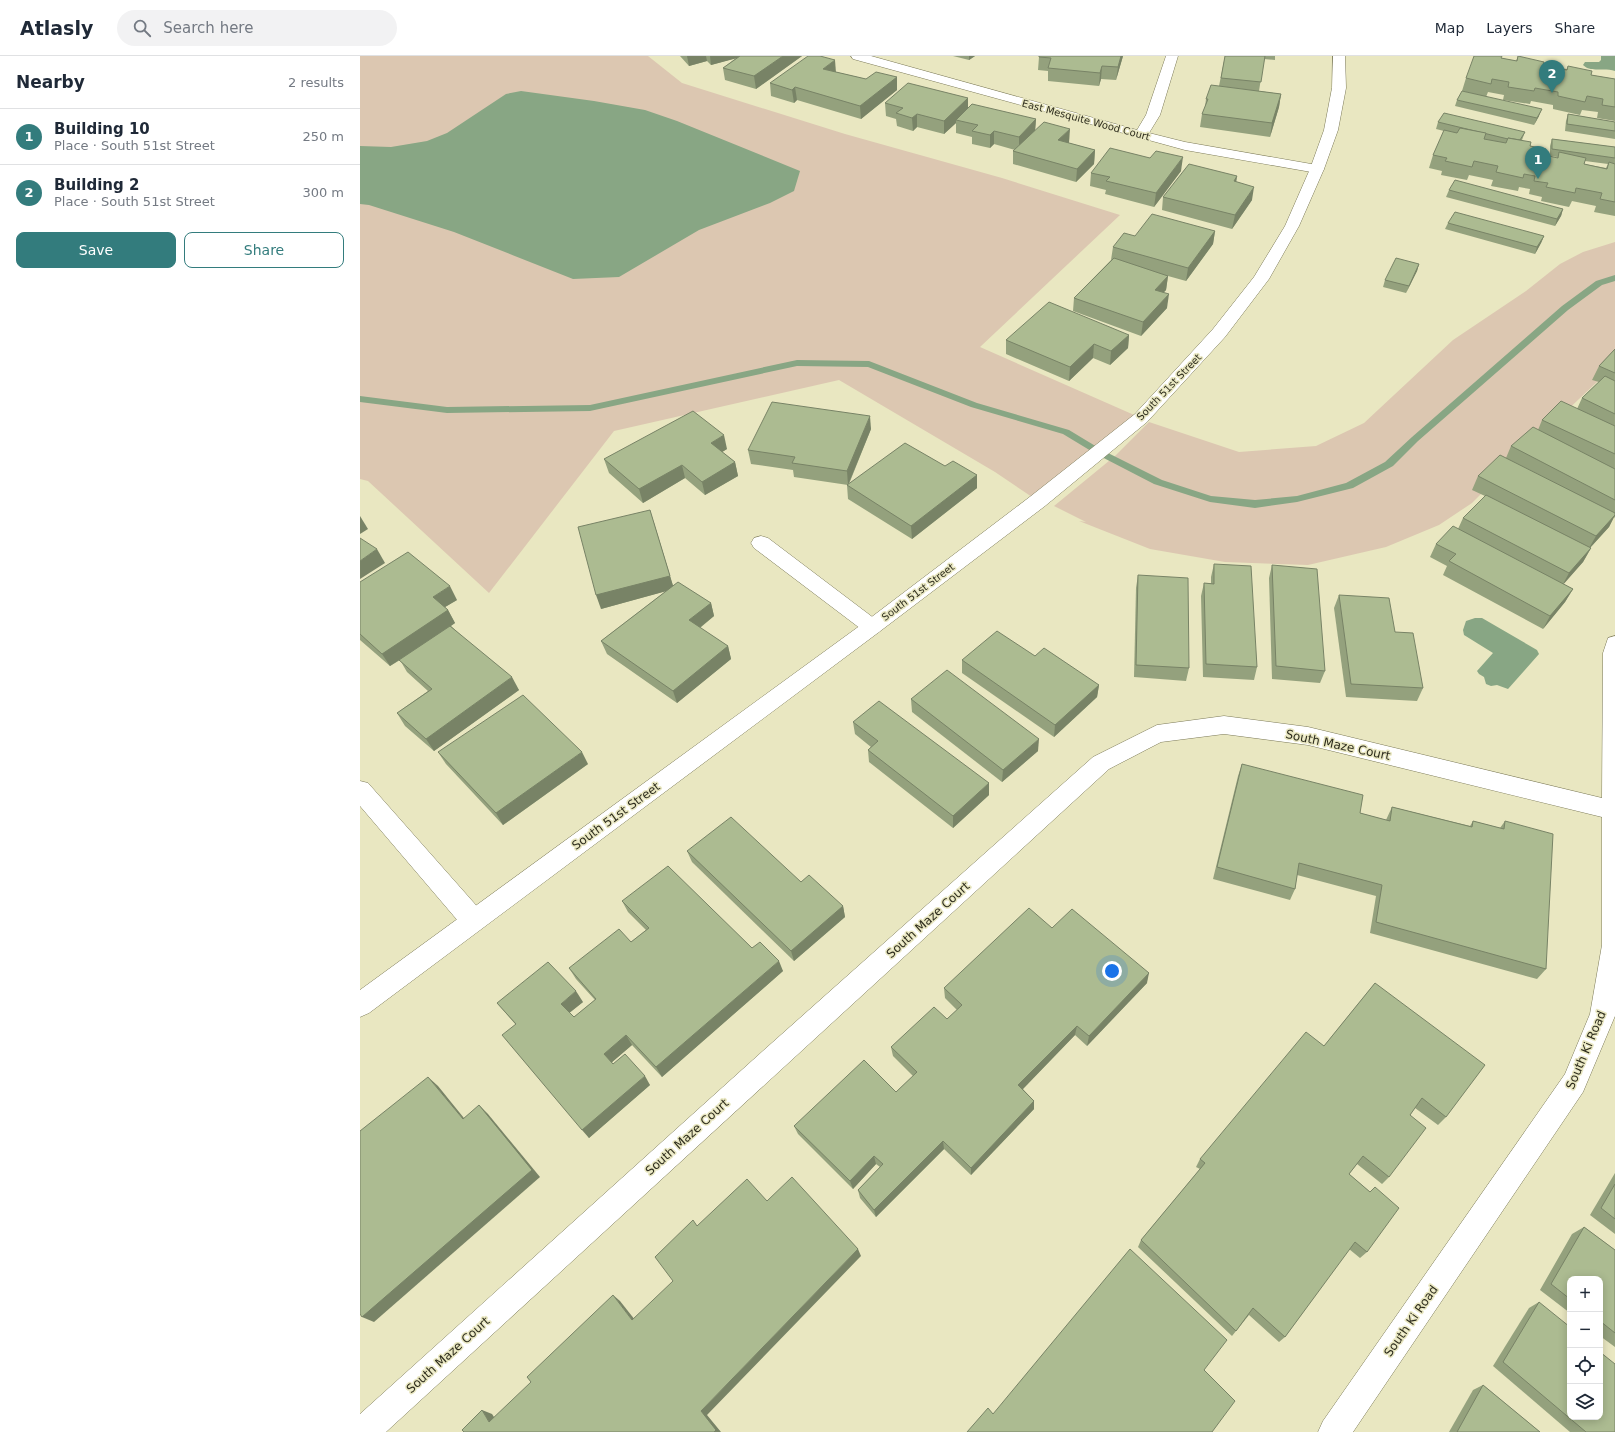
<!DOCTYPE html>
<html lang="en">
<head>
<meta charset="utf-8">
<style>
	:root { --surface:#fff; --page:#f2f2f3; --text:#1f2937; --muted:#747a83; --line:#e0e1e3; --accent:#337c7d }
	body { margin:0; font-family:"DejaVu Sans",sans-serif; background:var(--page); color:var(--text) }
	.controls { position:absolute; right:12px; bottom:12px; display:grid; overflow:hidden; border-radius:8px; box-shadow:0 2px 10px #0003 }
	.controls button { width:36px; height:36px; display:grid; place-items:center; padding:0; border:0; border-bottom:1px solid var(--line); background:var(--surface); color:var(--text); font:20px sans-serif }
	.you { position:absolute; left:752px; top:915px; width:14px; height:14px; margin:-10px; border:3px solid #fff; border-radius:50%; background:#1a73e8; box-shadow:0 0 0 6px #1a73e833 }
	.badge { display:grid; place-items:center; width:26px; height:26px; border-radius:50%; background:var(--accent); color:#fff; font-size:13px; font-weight:700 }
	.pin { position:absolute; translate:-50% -33px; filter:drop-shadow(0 1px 2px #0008) }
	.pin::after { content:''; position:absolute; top:21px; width:14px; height:12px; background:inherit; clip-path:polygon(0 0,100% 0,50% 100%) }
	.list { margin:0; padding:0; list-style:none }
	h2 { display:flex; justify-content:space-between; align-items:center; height:52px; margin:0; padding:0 16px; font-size:17px }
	h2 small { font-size:13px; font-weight:400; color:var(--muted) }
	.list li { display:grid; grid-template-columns:26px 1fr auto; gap:12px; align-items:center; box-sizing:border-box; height:56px; padding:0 16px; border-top:1px solid var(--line) }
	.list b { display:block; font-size:15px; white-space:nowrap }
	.list p { margin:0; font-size:13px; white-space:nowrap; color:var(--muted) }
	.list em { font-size:13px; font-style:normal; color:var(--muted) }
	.actions { display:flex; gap:8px; padding:12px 16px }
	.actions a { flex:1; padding:9px 0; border:1px solid var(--accent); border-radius:8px; text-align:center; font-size:14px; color:var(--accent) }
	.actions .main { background:var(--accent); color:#fff }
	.icon { flex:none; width:22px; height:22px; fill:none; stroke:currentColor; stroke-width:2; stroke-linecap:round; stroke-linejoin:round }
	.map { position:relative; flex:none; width:1255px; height:1376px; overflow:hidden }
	header { display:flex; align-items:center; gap:24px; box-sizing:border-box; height:56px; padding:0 20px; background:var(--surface); border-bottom:1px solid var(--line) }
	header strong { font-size:19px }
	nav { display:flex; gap:22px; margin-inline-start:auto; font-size:14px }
	.search { width:280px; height:36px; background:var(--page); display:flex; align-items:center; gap:10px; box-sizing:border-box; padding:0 14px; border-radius:22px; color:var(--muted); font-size:15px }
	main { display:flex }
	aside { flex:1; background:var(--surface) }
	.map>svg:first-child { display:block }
	.green { fill:#dcc7b1 }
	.water { fill:#88a684 }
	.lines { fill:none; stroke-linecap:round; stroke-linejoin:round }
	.stream { fill:#88a684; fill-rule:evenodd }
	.street-casing { stroke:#7c7a58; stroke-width:1 }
	.secondary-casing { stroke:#7c7a58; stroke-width:1 }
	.street { fill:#fff; fill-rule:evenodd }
	.secondary { fill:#fff; fill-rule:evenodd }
	.wall { fill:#94a17d; fill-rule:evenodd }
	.shaded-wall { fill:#788366 }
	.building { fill:#acbb91; stroke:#788366 }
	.labels { text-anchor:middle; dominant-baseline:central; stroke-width:3; stroke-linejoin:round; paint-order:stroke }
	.far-street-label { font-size:10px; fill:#2d2c1d; stroke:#e9e7c1 }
	.street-label { font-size:12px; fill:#2d2c1d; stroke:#e9e7c1 }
</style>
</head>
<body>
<header>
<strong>Atlasly</strong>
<div class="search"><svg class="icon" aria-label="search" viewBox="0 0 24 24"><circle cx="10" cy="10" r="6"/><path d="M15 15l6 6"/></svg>Search here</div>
<nav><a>Map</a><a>Layers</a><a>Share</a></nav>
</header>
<main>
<aside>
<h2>Nearby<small>2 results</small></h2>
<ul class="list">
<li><span class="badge">1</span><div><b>Building 10</b><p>Place · South 51st Street</p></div><em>250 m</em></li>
<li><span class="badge">2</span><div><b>Building 2</b><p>Place · South 51st Street</p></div><em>300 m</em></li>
</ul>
<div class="actions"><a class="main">Save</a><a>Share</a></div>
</aside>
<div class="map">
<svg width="1255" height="1376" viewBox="0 0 1255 1376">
	<rect width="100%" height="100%" fill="#e9e7c1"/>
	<g class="green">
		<polygon points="0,0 288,0 322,27 485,78 642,122 760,159 620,291 781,362 678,445 635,416 479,324 254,375 129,537 8,425 0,423"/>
		<polygon points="1255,186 1255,309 1163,396 1112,447 1079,469 1026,491 948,509 865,506 790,493 719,465 726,466 694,450 755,400 789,366 879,396 956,390 1004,367 1093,284 1166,235 1200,208 1223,196"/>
	</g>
	<g class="water">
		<path d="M 1241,0 L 1255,0 L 1255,15 C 1244,11 1231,17 1223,9 L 1225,6 L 1239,6 L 1241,4 Z"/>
		<polygon points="161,35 234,45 285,54 317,65 440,115 434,135 410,147 339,174 259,221 213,223 94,176 9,149 0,148 0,90 31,91 67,85 87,77 146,38"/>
		<polygon points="1115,562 1122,562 1177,594 1179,598 1148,633 1137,629 1131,630 1126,628 1124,621 1119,618 1117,615 1133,597 1104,579 1103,574 1106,565"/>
	</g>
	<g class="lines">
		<polygon class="stream" points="1255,219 1255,225 1242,229 1208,254 1058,385 1033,410 993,432 937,446 895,452 850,446 794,428 736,398 703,378 611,351 508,311 437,310 230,355 87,357 0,346 0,340 87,351 230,349 437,304 509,305 617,347 709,374 742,394 802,424 851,440 895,444 937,440 986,427 1025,406 1052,381 1202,250 1236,225"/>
		<defs>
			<g id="street">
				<polygon points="491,0 511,0 777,74 786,59 806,0 818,0 800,59 789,77 825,86 957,109 962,110 964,113 962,116 957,117 825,94 493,3"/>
				<polygon points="401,480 408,482 519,566 522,571 519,576 512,579 505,576 394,492 391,487 394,482"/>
				<polygon points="1255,580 1255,960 1223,1036 993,1376 958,1376 963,1365 1205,1018 1230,958 1242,889 1242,761 948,689 864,678 801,686 749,713 26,1376 0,1376 0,1358 404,994 733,701 797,669 864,660 948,671 1242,742 1243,597 1248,582"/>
				<polygon points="0,725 8,727 122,856 125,864 122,872 113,875 104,872 0,750"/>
			</g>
			<polygon id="secondary" points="973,0 985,0 986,32 978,74 964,113 939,170 909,223 865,281 787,366 685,450 519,576 9,957 0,961 0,934 505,566 671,440 775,358 853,273 894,221 925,170 950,113 964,74 972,32"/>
		</defs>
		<use href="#street" class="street-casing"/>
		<use href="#secondary" class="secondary-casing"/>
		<use href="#street" class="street"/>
		<use href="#secondary" class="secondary"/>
	</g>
	<g class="wall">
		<polygon points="320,0 442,0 396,33 365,24 363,12 376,2 351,9 347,5 329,10"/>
		<polygon points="593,0 615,0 609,4"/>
		<polygon points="763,0 756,24 741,23 739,30 688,25 688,15 678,14 679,1"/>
		<polygon points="865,0 915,0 915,4 904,3 899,35 921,38 919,51 910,81 840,71 842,58 845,51 846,43 859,30"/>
		<polygon points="1158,0 1183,10 1207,13 1208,10 1231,19 1255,23 1255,65 1237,62 1238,56 1222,54 1220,59 1193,53 1193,49 1171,45 1170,48 1143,44 1144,39 1128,36 1126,41 1102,35 1106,22 1141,2 1156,5"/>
		<polygon points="476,16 506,23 537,21 537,34 501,63 437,44 434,47 411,40 410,27"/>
		<polygon points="608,42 608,52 676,63 675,74 709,87 735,94 734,108 716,126 653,108 653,95 655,94 634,88 630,92 612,88 612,81 596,77 596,67 584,78 557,71 553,75 537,70 536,63 526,60 525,47"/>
		<polygon points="1097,44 1179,60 1174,69 1095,50"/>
		<polygon points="1208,58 1255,66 1255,83 1205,75 1206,65"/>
		<path d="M 1078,66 L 1165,76 L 1162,84 L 1184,99 L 1197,102 L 1197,101 L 1190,100 L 1190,90 L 1192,83 L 1255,91 L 1255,160 L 1234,156 L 1236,150 L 1212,145 L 1209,151 L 1181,145 L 1182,141 L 1169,138 L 1170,133 L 1159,131 L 1158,135 L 1131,130 L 1133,124 L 1109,119 L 1107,124 L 1081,119 L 1082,115 L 1069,112 L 1073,99 L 1084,75 L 1076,73 ZM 1225,105 L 1248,108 L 1246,112 L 1224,108 Z"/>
		<polygon points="821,115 794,151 745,138 746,134 730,130 731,117"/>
		<polygon points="877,120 876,126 892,144 872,173 802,154 803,141"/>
		<polygon points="1089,134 1203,153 1201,160 1195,170 1086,141"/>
		<polygon points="1088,167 1184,180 1181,187 1175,198 1085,173"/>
		<polygon points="855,175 853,188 826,225 808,220 806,234 803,237 807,252 781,280 713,255 714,242 751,204 753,191 775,180"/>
		<polygon points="1059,208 1057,215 1046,237 1023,231 1025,224"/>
		<polygon points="769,279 768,292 750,309 733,302 709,325 646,298 646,284"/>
		<polygon points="1255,293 1255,462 1254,461 1249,471 1230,492 1231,492 1223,506 1203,528 1213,533 1205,546 1183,573 1083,519 1087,510 1070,501 1076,488 1098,473 1103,462 1125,440 1112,434 1118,420 1146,402 1151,390 1178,374 1182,364 1217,353 1222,342 1239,326 1232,324 1239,310"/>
		<polygon points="511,373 489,428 585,410 617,419 617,432 552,483 488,443 487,429 488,429 434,421 433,414 391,408 388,394"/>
		<polygon points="367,393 362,396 375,406 378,420 345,439 325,422 283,447 249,417 244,403"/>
		<polygon points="290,454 313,530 351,547 354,560 340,572 368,590 371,603 317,647 247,598 241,585 306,535 241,553"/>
		<polygon points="854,508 897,611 894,624 843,621 841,540 844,527 851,527 851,521"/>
		<polygon points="912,509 965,615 960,627 912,623 909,522"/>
		<polygon points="778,519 829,612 826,625 774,621 776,532"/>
		<polygon points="0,526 97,544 85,551 88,554 95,567 91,570 159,634 74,695 45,670 37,657 68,635 47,616 40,604 30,610 0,584"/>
		<polygon points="979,539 1035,576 1063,632 1057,645 986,641 974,552"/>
		<polygon points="675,600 739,629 737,641 694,681 602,617 602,604"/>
		<polygon points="551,643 678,695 642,726 552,656"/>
		<polygon points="493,666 629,739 593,772 509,706 508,694 511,691 495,678"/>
		<polygon points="78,696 228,708 143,769 86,708"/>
		<polygon points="882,708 1000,757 1026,764 1032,751 1110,770 1113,765 1140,772 1145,765 1186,913 1177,923 1010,877 1016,840 937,819 935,833 930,844 853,823 878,720"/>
		<polygon points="327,795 483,850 485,861 434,905 332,806"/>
		<polygon points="262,845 392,892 423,915 302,1021 272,989 252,1006 253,1008 290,1029 229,1082 156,969 137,947 223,946 209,957 214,961 235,944 216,923 209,912 271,886 286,874 268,856"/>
		<polygon points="692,872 787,927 727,990 715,979 663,1033 674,1045 674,1053 611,1119 584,1093 516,1161 500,1142 498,1134 520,1111 516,1108 493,1133 438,1078 434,1070 536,1036 553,1020 533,1000 531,991 587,963 597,954 585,942 584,932"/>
		<polygon points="1015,927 1086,1061 1078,1069 1055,1052 1050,1059 1029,1121 1022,1128 997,1108 989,1118 1010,1136 1015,1131 1007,1196 1000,1202 989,1193 925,1281 919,1286 889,1259 876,1275 872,1280 778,1191 781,1184 840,1113 836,1111 840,1103 964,990"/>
		<polygon points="1255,1117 1255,1178 1230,1159"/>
		<polygon points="1224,1171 1255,1194 1255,1291 1240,1280 1240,1223 1210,1223 1210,1257 1180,1234 1212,1178"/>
		<polygon points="1179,1246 1255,1376 1210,1376 1133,1310 1169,1252"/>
		<polygon points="1123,1329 1180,1376 1089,1376 1113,1334"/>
	</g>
	<g class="shaded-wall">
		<polygon points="327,0 346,0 347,5 329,10"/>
		<polygon points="350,0 385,0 351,9"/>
		<polygon points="423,0 442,0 396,33 394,20"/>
		<polygon points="609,0 615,0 609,4"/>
		<polygon points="761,0 763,0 756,24 758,11"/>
		<polygon points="475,4 476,17 463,13"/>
		<polygon points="742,10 741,23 739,30 740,17"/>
		<polygon points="537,21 537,34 501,63 500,50"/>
		<polygon points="435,31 437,44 434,47 432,34"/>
		<polygon points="921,38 919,51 910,81 912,67"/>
		<polygon points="608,42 608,55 596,64 596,67 584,78 584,65"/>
		<polygon points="1182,53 1179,60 1174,69 1177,62"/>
		<polygon points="557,58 557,71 553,75 552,62"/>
		<polygon points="676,63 675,76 659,95 659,81"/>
		<polygon points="710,73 709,87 698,97 698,84"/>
		<polygon points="634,75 634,88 630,92 630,79"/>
		<polygon points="735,94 734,108 716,126 717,113"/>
		<polygon points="823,101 821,115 794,151 796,137"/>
		<polygon points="877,120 875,133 874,125"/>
		<polygon points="894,131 892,144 872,173 875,159"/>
		<polygon points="1203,153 1201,160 1195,170 1197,163"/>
		<polygon points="855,175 853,188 826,225 828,212"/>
		<polygon points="1184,180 1181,187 1175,198 1177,191"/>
		<polygon points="1059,208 1057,215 1046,237 1049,230"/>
		<polygon points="808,220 806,234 793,247 795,234"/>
		<polygon points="809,238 807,252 781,280 783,266"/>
		<polygon points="769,279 768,292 750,309 751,295"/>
		<polygon points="734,288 733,302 709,325 710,311"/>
		<polygon points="510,360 511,373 488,429 487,415"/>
		<polygon points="364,379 367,393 354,401 351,387"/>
		<polygon points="375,406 378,420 345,439 342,426"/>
		<polygon points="322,409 325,422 283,447 279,433"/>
		<polygon points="617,419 617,432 552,483 551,470"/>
		<polygon points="1255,459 1249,471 1228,494 1236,480"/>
		<polygon points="0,460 8,473 0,478"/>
		<polygon points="294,467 314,533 241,553 236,539"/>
		<polygon points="1231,492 1223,506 1202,530 1209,517"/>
		<polygon points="17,493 25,507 0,523 0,505"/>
		<polygon points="90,530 97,544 80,554 73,541"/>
		<polygon points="1213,533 1205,546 1183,573 1190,560"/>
		<polygon points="351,547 354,560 333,577 329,564"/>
		<polygon points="88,554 95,567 30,610 22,598"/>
		<polygon points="368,590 371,603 317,647 313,635"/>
		<polygon points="152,621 159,634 74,695 66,683"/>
		<polygon points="739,629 737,641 694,681 695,669"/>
		<polygon points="679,683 678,695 642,726 643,714"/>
		<polygon points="222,696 228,708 143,769 136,757"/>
		<polygon points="629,727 629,739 593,772 593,760"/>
		<polygon points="483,850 485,861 434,905 431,895"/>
		<polygon points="419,905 423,915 302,1021 296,1011"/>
		<polygon points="789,917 787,927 727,990 729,980"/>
		<polygon points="216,935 223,946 208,958 201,948"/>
		<polygon points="717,970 715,979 658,1038 658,1029"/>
		<polygon points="266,979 272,989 251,1007 244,998"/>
		<polygon points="285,1020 290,1029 229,1082 222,1074"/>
		<polygon points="68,1021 78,1030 112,1072 103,1063"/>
		<polygon points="674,1045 674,1053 611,1119 611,1112"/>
		<polygon points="119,1049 128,1058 180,1121 14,1266 2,1261"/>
		<polygon points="583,1085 584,1093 516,1161 514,1154"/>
		<polygon points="514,1100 516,1108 493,1133 490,1125"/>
		<polygon points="498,1193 501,1200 347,1359 361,1376 354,1376 341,1355"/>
		<polygon points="253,1239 260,1245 279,1269 272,1264"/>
		<polygon points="122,1354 132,1358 140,1370 129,1366"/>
	</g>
	<g class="building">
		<polygon points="380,0 423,0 394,20 363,12"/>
		<polygon points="448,0 460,0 475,4 463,13 506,23 516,16 537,21 500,50 435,31 432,34 410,27"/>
		<polygon points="679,0 761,0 758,11 742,10 740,17 688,12 691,2 679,1"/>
		<polygon points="865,0 905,0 901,26 861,22"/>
		<polygon points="1114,0 1142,0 1141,2 1157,5 1158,0 1184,6 1183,10 1207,14 1208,10 1232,15 1231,19 1255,23 1255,51 1242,49 1243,43 1227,40 1225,46 1198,40 1198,36 1175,32 1174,35 1148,31 1149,26 1132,23 1131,28 1106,22"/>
		<polygon points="548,27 608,42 584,65 557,58 552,62 536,57 543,52 525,47"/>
		<polygon points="851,29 921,38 912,67 842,58 848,43 846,43"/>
		<polygon points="1102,35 1182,53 1177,62 1097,44"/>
		<polygon points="612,48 676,63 659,81 634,75 630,79 612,75 618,69 596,64"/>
		<polygon points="1084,57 1165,76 1160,84 1148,82 1148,83 1078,66"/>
		<polygon points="1208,58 1255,66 1255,75 1207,68"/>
		<polygon points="684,66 710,73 698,84 735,94 717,113 653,95"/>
		<polygon points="1100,72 1126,77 1124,83 1146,87 1148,82 1171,86 1170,90 1186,93 1184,99 1198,102 1199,96 1226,102 1224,108 1247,113 1249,106 1255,108 1255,146 1240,143 1242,137 1216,132 1215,137 1186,131 1188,127 1174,125 1175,120 1164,118 1163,122 1136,116 1138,110 1114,105 1112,111 1085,105 1087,102 1073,99 1084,74 1097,77"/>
		<polygon points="1192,83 1255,91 1255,102 1192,93"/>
		<polygon points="750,92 790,102 796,95 823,101 796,137 746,125 750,121 731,117"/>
		<polygon points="829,108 877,120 874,125 894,131 875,159 803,141"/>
		<polygon points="1095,124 1203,153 1197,163 1089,134"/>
		<polygon points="1095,156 1184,180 1177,191 1088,167"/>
		<polygon points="792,158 855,175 828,212 753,191 764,177 775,180"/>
		<polygon points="754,202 808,220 795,234 809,238 783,266 714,242"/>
		<polygon points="1036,202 1059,208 1049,230 1025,224"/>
		<polygon points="689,246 769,279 751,295 734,288 710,311 646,284"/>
		<polygon points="1255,293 1255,317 1239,310"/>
		<polygon points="1245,320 1255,325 1255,358 1222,342"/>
		<polygon points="1201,345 1255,370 1255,398 1182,364"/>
		<polygon points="412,346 510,360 487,415 432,407 435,401 388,394"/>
		<polygon points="333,355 364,379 351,387 375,406 342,426 322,409 279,433 244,403"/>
		<polygon points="1173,371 1255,413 1255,444 1151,390"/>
		<polygon points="545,387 585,410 593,405 617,419 551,470 487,429"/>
		<polygon points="1140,399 1255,457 1255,459 1236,480 1118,420"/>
		<polygon points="1126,439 1231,492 1209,517 1103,462"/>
		<polygon points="290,454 310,520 236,539 218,471"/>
		<polygon points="1093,470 1213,533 1190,560 1089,505 1096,498 1076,488"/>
		<polygon points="0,482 17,493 0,505"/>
		<polygon points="48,496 90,530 73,541 88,554 22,598 0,578 0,526"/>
		<polygon points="854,508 891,510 897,611 846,608 844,527 854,528"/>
		<polygon points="912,509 957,513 965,615 916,610"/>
		<polygon points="778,519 828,522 829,612 776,609"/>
		<polygon points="318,526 351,547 329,564 368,590 313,635 241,585"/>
		<polygon points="979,539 1029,542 1035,576 1053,577 1063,632 991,628"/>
		<polygon points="90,570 152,621 66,683 37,657 72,633 39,604"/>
		<polygon points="637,575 675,600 684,592 739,629 695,669 602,604"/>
		<polygon points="587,614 679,683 643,714 551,643"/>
		<polygon points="163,639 222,696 136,757 78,696"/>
		<polygon points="519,645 629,727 593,760 508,694 518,685 493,666"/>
		<polygon points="882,708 1003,739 1000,757 1030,765 1032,751 1112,771 1113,765 1144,773 1145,765 1193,778 1186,913 1016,866 1022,829 939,807 935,833 857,811"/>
		<polygon points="371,761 441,826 449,819 483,850 431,895 327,795"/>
		<polygon points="308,810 392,892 400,886 419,905 296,1011 266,979 244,998 253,1008 265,998 285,1020 222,1074 142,979 156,968 137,947 188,906 216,935 201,948 214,961 236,943 209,912 259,873 271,886 289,872 262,845"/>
		<polygon points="669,852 692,872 712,853 789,917 729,980 717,970 658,1029 674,1045 611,1112 583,1085 514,1154 498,1134 523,1108 514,1100 490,1125 434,1070 504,1004 536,1036 557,1016 531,991 574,951 587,963 602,949 584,932"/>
		<polygon points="1015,927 1125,1009 1086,1061 1062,1042 1050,1059 1066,1072 1029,1121 1003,1100 989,1118 1010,1136 1015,1131 1039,1152 1007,1196 995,1186 925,1281 893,1252 876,1275 781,1184 845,1107 840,1103 946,976 964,990"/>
		<polygon points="68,1021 103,1063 119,1049 172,1114 2,1261 0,1258 0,1075"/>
		<polygon points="432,1121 498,1193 341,1355 356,1374 354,1376 104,1376 102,1374 122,1354 129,1366 171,1326 167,1321 253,1239 272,1264 313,1225 295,1201 333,1164 337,1170 387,1123 407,1145"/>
		<polygon points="1255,1128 1255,1163 1241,1152"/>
		<polygon points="1224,1171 1255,1194 1255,1277 1240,1265 1240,1223 1210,1223 1210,1243 1191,1228"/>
		<polygon points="770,1193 867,1284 844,1314 875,1345 852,1376 607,1376 628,1352 633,1358"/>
		<polygon points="1179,1246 1210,1271 1210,1361 1240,1361 1240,1296 1255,1308 1255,1376 1226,1376 1143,1306"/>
		<polygon points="1123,1329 1180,1376 1097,1376"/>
	</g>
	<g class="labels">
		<g class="far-street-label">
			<text transform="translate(726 64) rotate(15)">East Mesquite Wood Court</text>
			<text transform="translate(809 331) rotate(-46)">South 51st Street</text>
			<text transform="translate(558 536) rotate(-37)">South 51st Street</text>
		</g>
		<g class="street-label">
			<text transform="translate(978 689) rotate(12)">South Maze Court</text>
			<text transform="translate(256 760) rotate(-36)">South 51st Street</text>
			<text transform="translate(568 864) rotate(-42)">South Maze Court</text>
			<text transform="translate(1226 994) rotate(-67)">South Ki Road</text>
			<text transform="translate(327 1081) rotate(-42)">South Maze Court</text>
			<text transform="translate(1051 1265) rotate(-55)">South Ki Road</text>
			<text transform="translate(88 1299) rotate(-42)">South Maze Court</text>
		</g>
	</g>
</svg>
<div class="controls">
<button>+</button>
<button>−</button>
<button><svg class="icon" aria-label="locate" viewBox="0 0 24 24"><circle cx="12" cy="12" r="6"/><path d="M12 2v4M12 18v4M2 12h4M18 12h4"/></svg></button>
<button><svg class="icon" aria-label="layers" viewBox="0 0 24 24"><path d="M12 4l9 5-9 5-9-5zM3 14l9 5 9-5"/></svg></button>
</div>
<div class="you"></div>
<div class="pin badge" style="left:1178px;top:123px">1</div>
<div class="pin badge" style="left:1192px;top:37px">2</div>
</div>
</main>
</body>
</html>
